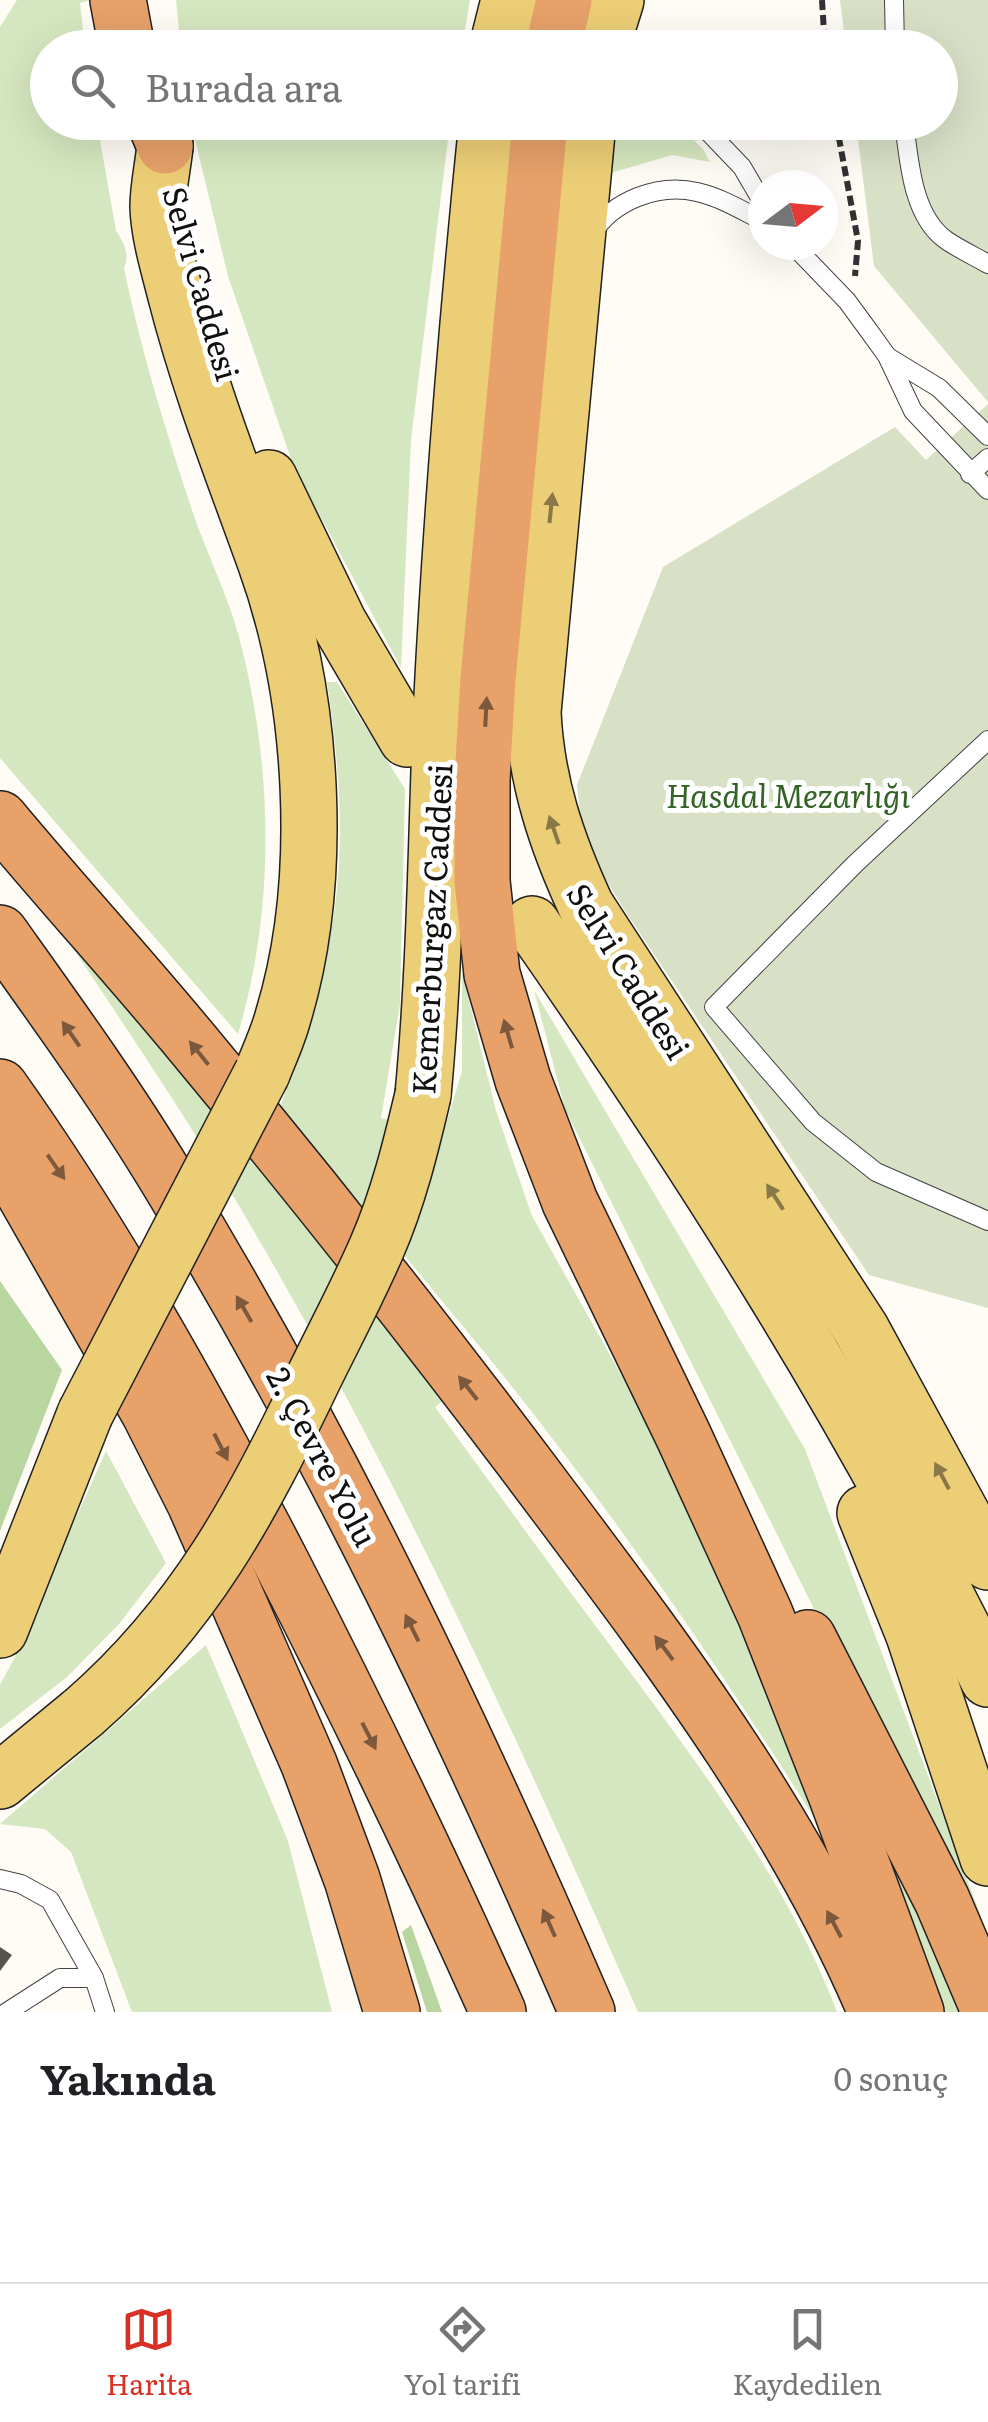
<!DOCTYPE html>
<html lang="tr">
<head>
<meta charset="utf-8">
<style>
	:root { --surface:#fff; --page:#f6f6f6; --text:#202124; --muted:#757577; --line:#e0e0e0; --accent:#d93025 }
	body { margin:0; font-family:Literata,serif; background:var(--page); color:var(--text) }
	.compass { position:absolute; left:748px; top:170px; width:90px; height:90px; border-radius:50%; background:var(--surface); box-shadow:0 10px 40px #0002; rotate:74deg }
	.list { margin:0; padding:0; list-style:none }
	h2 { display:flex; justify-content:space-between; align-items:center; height:130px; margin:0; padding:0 40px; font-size:42px }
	h2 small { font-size:32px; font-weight:400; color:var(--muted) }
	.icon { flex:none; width:55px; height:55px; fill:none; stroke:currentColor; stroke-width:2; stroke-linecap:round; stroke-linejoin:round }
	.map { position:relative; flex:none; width:988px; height:2012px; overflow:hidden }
	.search { position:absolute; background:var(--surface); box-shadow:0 10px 40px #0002; left:30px; right:30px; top:30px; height:110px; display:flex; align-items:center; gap:25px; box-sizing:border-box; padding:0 35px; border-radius:55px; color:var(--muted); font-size:38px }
	.sheet { height:270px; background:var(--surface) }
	nav { display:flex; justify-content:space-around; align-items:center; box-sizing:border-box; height:140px; border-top:2px solid var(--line); background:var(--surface); font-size:28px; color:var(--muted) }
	nav a { display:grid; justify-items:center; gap:5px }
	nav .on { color:var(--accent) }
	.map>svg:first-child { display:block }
	.green { fill:#d5e7c0 }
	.forest { fill:#b9d6a1 }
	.cemetery { fill:#d8e0c6 }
	.building { fill:#58524e }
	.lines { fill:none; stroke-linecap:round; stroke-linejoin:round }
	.service-casing { stroke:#434343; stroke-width:20 }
	.primary-casing { stroke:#212121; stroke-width:58 }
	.motorway-casing { stroke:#212121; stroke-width:58 }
	.path { stroke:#323232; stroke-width:6; stroke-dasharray:10 5; stroke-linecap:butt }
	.service { stroke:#fff; stroke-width:18 }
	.primary { stroke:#ecce76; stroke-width:55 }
	.motorway { stroke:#e7a169; stroke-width:55 }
	.primary-bridge-casing { stroke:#212121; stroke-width:58; stroke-linecap:butt }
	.primary-bridge { stroke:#ecce76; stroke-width:55 }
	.oneway { fill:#897848 }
	.oneway2 { fill:#7c583c }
	.labels { text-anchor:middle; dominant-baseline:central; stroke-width:10; stroke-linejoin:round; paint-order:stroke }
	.street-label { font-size:32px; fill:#101010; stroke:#fff }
	.park-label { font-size:32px; font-style:italic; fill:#336325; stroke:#fff }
</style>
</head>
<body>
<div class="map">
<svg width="988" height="2012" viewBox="0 0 988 2012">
	<rect width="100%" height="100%" fill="#fefcf5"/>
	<g class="green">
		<path d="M 17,0 L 90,0 L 80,3 L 85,47 L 48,48 L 48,122 L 97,123 L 116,231 C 124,242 130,255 124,268 C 141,352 167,435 194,516 C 208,556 228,596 239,637 C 273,766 276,905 238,1034 L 0,758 L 0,27 Z"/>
		<polygon points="176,0 470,0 462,47 181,48"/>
		<polygon points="191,123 450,123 411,440 401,668 293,465 228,276"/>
		<polygon points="613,123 676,123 703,149 710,162 672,155 604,175"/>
		<path d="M 327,682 L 337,682 L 405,789 L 400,1004 L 381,1118 L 443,1134 L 462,1071 L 462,972 L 496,1111 L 532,1216 L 651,1428 L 766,1680 L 820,1813 L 813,1816 C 711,1654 601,1495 480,1347 C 415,1267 347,1188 280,1109 C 296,1054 317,997 329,941 C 347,857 340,766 327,682 Z"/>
		<path d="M 55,921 L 280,1188 L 447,1397 L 435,1407 C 495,1489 554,1571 615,1652 C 698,1764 787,1880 837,2012 L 638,2012 C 521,1745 398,1478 251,1226 C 190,1122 122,1022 55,921 Z"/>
		<polygon points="534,990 805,1449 988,1935 988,1958 565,1109"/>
		<polygon points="106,1451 166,1563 119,1624 67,1677 0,1729 0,1685 38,1614 52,1571"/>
		<polygon points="206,1645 288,1841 332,2012 132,2012 71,1852 45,1829 0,1824"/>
		<polygon points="896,1866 952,1993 959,2012 936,2012 888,1868"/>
	</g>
	<g class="forest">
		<polygon points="0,1281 62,1370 0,1531"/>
		<polygon points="411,1925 442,2012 427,2012 402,1932"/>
	</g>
	<g class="cemetery">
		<polygon points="840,0 988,0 988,402 874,266 856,123 940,122 940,48 846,47"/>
		<polygon points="988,404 988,1308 869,1275 625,911 583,842 577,785 663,567 895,427 926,460"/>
	</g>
	<polygon class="building" points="0,1947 12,1955 0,1971"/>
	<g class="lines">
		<defs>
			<g id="service">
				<polyline points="894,0 895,48"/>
				<polyline points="699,122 742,167 763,203"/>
				<path d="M 904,122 C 909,160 912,216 946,240 C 959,249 974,256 988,264"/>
				<path d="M 592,234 C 613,200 659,183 697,192 C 720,197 743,211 763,221"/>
				<polyline points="793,245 847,301 869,331 887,356 913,411 988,490"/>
				<polyline points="888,357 939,388 988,436"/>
				<polyline points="970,474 988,458"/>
				<polyline points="988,740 855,864 714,1007 813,1122 876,1172 988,1221"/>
				<polyline points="0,1879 21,1884 50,1900 94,1978 105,2012"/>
				<polyline points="7,2012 60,1978 94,1978"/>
			</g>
			<g id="primary">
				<polyline points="497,48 509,0"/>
				<polyline points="601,48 616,0"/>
				<path d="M 588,122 L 533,712 C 536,782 557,843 586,906 L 861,1329 L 988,1562"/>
				<path d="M 165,146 C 163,166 158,187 158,207 C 159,236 169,268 176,296 C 200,389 233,472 265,561 C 314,696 325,879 283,1017 C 278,1036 269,1055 262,1073"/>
				<polyline points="269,478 339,623 407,739"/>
				<path d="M 532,924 C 700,1165 859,1414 988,1679"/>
				<path d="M 423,1095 C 435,968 436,842 441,715 C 451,517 467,319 487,122"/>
				<polyline points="865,1513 914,1635 988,1858"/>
				<polyline points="0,1630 85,1414"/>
				<polyline points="0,1781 84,1712"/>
			</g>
			<g id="motorway">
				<polyline points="118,0 127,48"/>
				<polyline points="553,48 564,0"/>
				<polyline points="155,122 165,146"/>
				<polyline points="540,122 488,679 482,780 482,881 492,974 523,1080 570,1202 683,1435 765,1614 837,1797 916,2012"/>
				<path d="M 0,819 C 60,891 123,960 183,1032 C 312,1187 437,1345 558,1507 C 678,1667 798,1827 876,2012"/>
				<path d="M 0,933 C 57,1013 115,1093 166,1177 C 329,1444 463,1725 587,2012"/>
				<path d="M 0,1087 C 107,1238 196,1398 281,1562 C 357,1710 430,1860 498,2012"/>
				<polyline points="0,1151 149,1412 195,1503 309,1764 352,1879 392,2012"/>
				<polyline points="808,1638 942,1900 988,2008"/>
			</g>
		</defs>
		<use href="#service" class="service-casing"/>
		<use href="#primary" class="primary-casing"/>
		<use href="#motorway" class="motorway-casing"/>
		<g class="path">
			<polyline points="822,0 825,48"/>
			<polyline points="836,122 858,241 855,276"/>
		</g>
		<use href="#service" class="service"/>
		<use href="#primary" class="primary"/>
		<use href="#motorway" class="motorway"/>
		<defs>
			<g id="primary-bridge">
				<polyline points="85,1414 262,1073"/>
				<path d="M 84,1712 C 195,1615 251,1508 314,1377 C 335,1334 358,1291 377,1247 C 398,1199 411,1146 423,1095"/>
			</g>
		</defs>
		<use href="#primary-bridge" class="primary-bridge-casing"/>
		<use href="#primary-bridge" class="primary-bridge"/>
	</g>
	<defs><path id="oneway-solid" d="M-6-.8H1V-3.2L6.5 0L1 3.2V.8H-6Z" transform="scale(2.5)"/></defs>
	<g class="oneway">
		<use href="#oneway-solid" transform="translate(551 508) rotate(-84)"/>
		<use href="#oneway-solid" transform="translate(554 830) rotate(-109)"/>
		<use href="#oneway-solid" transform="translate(775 1197) rotate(-123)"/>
		<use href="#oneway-solid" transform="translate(942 1476) rotate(-118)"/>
	</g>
	<g class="oneway2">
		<use href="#oneway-solid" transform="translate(486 712) rotate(-87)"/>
		<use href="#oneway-solid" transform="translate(71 1034) rotate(-125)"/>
		<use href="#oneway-solid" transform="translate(508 1034) rotate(-106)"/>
		<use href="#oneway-solid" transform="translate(199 1053) rotate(-129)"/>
		<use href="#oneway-solid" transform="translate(56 1167) rotate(55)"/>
		<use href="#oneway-solid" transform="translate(244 1309) rotate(-120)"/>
		<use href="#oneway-solid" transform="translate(468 1388) rotate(-128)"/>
		<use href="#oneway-solid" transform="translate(221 1447) rotate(63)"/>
		<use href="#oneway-solid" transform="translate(412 1628) rotate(-116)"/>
		<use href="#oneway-solid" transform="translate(664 1648) rotate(-127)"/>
		<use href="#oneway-solid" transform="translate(369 1736) rotate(63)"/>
		<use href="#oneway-solid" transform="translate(549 1923) rotate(-114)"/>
		<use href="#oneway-solid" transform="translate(834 1924) rotate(-118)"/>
	</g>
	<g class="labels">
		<g class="street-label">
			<text transform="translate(203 283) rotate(74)">Selvi Caddesi</text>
			<text transform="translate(430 929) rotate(-87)">Kemerburgaz Caddesi</text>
			<text transform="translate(630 970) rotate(58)">Selvi Caddesi</text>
			<text transform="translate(324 1456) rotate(62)">2. Çevre Yolu</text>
		</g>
		<g class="park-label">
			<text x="788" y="794">Hasdal Mezarlığı</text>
		</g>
	</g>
</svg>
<svg class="compass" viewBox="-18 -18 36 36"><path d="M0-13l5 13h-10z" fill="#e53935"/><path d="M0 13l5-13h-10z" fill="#757577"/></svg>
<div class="search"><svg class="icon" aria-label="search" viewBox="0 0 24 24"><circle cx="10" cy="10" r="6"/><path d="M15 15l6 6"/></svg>Burada ara</div>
</div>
<section class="sheet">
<h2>Yakında<small>0 sonuç</small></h2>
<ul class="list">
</ul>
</section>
<nav>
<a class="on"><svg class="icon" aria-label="map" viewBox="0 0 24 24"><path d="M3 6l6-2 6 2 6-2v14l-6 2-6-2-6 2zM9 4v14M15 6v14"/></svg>Harita</a>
<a><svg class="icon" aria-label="directions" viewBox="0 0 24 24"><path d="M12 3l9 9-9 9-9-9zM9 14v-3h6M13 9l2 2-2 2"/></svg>Yol tarifi</a>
<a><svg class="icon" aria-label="saved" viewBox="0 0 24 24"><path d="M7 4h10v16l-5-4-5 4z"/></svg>Kaydedilen</a>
</nav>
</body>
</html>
